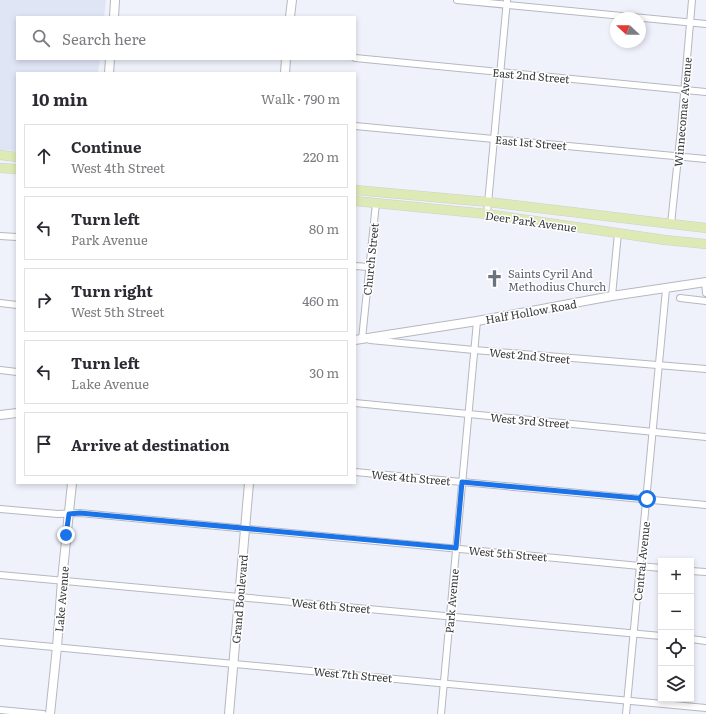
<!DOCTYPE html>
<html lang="en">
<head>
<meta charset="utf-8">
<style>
	:root { --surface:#fff; --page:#f2f2f3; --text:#2b2b33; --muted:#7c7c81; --line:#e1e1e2 }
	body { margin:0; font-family:Literata,serif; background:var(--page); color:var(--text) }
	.controls { position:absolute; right:12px; bottom:12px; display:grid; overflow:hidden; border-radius:0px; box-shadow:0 2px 6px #0003 }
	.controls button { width:36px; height:36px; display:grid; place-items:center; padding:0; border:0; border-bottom:1px solid var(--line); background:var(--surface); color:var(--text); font:20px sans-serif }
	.compass { position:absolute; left:610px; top:12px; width:36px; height:36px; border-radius:50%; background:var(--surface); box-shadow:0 2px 6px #0003; rotate:292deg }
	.stop { position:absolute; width:12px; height:12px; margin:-9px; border:3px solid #1a73e8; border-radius:50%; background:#fff }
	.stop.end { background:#1a73e8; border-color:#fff; box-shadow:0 1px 4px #0008 }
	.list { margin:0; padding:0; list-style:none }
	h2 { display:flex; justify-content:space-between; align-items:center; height:52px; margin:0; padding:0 16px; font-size:17px }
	h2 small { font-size:13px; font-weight:400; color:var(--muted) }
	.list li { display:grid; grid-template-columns:26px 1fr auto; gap:12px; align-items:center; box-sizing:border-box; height:64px; margin:0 8px 8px; padding:0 8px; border:1px solid var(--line); border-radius:0px }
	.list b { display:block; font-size:15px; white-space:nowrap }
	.list p { margin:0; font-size:13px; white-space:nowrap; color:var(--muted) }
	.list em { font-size:13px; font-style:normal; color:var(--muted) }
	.icon { flex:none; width:22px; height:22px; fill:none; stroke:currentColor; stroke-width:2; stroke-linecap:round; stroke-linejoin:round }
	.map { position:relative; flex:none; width:706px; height:714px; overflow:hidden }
	.search { position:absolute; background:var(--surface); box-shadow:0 2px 6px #0003; left:16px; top:16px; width:340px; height:44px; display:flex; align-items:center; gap:10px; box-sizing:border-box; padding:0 14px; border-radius:0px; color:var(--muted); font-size:15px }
	.panel { position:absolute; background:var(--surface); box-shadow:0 2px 6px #0003; left:16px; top:72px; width:340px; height:412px; border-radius:0px }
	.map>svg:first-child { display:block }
	.built { fill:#e0e5f6 }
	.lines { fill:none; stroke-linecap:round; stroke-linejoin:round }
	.street-casing { stroke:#b5b8c1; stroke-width:8 }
	.secondary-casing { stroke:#b5b8c1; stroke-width:10 }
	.primary-casing { stroke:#cfcfd0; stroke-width:10 }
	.street { stroke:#fff; stroke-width:6 }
	.secondary { stroke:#fff; stroke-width:8 }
	.primary { stroke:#ddeab6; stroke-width:9 }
	.route { stroke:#1a73e8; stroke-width:5 }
	.labels { text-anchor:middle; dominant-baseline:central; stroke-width:3; stroke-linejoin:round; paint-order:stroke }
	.street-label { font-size:11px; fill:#36383b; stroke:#fff }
	.worship-label { font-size:11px; fill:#5b616d; stroke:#fff; text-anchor:start }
</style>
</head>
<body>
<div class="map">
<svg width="706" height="714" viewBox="0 0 706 714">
	<rect width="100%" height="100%" fill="#eff2fb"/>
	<polygon class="built" points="0,0 106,0 104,17 17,17 17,59 100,59 98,73 17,73 17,151 0,150"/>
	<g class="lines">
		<defs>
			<g id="street">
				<polyline points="457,0 706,24"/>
				<polyline points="355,58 706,92"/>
				<polyline points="355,126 706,159"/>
				<polyline points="487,214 507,0"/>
				<polyline points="671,224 681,129 692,0"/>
				<polyline points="0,236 17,237"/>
				<polyline points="355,266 369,267"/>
				<polyline points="705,282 706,293"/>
				<polyline points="612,296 618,233"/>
				<polyline points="680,298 706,301"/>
				<polyline points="0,303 17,305"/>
				<polyline points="362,339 376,203"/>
				<polyline points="370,340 474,350 706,369"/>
				<polyline points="0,370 17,372"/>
				<polyline points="355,403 706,437"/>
				<polyline points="355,472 706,505"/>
				<polyline points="0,509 58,514 80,513 661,568"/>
				<polyline points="691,571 706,572"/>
				<polyline points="0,575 661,636"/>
				<polyline points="691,639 706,641"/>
				<polyline points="0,642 706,708"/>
				<polyline points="0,710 43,714"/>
				<polyline points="441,714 477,321"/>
				<polyline points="626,714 666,289"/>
			</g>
			<g id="secondary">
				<polyline points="114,17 115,0"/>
				<polyline points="290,17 292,0"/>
				<polyline points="109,73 110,59"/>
				<polyline points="285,73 286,59"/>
				<polyline points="355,340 477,321 612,296 706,282"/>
				<polyline points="0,415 17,413"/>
				<polyline points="50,714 57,647 62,580 72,483"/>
				<polyline points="229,714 249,483"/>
			</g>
			<g id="primary">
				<polyline points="0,155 17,157"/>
				<polyline points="0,168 17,169"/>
				<polyline points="355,190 488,202 706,228"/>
				<polyline points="355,201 487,214 665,240 706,244"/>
			</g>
		</defs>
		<use href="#street" class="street-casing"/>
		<use href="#secondary" class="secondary-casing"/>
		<use href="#primary" class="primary-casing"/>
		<use href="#street" class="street"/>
		<use href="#secondary" class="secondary"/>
		<use href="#primary" class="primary"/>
	</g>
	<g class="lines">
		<polyline class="route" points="66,535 69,514 80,513 456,548 462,482 647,499"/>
	</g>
	<defs>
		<symbol id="church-bare" viewBox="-9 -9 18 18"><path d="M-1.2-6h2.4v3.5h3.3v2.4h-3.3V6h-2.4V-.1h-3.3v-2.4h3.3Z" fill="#6b7280" stroke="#fff" stroke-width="2.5" paint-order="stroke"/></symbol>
	</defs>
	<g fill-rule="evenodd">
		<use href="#church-bare" x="482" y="266" width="25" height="25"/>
	</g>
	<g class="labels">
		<g class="street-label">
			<text transform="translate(531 75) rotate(5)">East 2nd Street</text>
			<text transform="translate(682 112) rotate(-85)">Winnecomac Avenue</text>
			<text transform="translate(531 142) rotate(5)">East 1st Street</text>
			<text transform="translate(531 221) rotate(8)">Deer Park Avenue</text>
			<text transform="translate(370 259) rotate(-84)">Church Street</text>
			<text transform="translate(531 311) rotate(-10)">Half Hollow Road</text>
			<text transform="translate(530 355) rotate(5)">West 2nd Street</text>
			<text transform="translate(530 420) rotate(5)">West 3rd Street</text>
			<text transform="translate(411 477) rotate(5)">West 4th Street</text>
			<text transform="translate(508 553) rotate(5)">West 5th Street</text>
			<text transform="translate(641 561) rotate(-84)">Central Avenue</text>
			<text transform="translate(61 599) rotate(-85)">Lake Avenue</text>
			<text transform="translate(239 599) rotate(-85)">Grand Boulevard</text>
			<text transform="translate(451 601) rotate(-85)">Park Avenue</text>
			<text transform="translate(331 605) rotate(5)">West 6th Street</text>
			<text transform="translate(353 674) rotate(5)">West 7th Street</text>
		</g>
		<g class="worship-label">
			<text x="508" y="273">Saints Cyril And<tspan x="508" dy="13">Methodius Church</tspan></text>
		</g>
	</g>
</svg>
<div class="controls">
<button>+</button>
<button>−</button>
<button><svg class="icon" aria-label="locate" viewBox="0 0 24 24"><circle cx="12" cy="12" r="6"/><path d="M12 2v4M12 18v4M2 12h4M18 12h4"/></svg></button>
<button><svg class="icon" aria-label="layers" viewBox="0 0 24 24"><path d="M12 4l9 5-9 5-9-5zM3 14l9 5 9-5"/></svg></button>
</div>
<svg class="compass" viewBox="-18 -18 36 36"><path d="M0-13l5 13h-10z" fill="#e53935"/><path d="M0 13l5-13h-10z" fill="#7c7c81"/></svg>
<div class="stop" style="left:647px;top:499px"></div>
<div class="stop end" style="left:66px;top:535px"></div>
<div class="search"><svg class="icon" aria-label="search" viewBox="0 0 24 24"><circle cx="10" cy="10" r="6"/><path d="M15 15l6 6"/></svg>Search here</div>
<section class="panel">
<h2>10 min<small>Walk · 790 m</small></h2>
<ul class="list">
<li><svg class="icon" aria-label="ahead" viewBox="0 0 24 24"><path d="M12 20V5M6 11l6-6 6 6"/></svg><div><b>Continue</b><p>West 4th Street</p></div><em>220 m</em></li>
<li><svg class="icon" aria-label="left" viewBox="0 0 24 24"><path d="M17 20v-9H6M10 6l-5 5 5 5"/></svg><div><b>Turn left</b><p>Park Avenue</p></div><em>80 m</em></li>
<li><svg class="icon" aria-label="right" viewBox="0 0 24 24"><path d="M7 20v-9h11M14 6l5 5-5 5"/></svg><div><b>Turn right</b><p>West 5th Street</p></div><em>460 m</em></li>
<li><svg class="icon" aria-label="left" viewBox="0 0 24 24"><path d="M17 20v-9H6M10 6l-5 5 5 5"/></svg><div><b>Turn left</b><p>Lake Avenue</p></div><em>30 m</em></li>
<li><svg class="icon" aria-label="arrive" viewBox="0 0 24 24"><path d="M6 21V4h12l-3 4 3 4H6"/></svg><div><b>Arrive at destination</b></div></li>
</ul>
</section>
</div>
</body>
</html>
